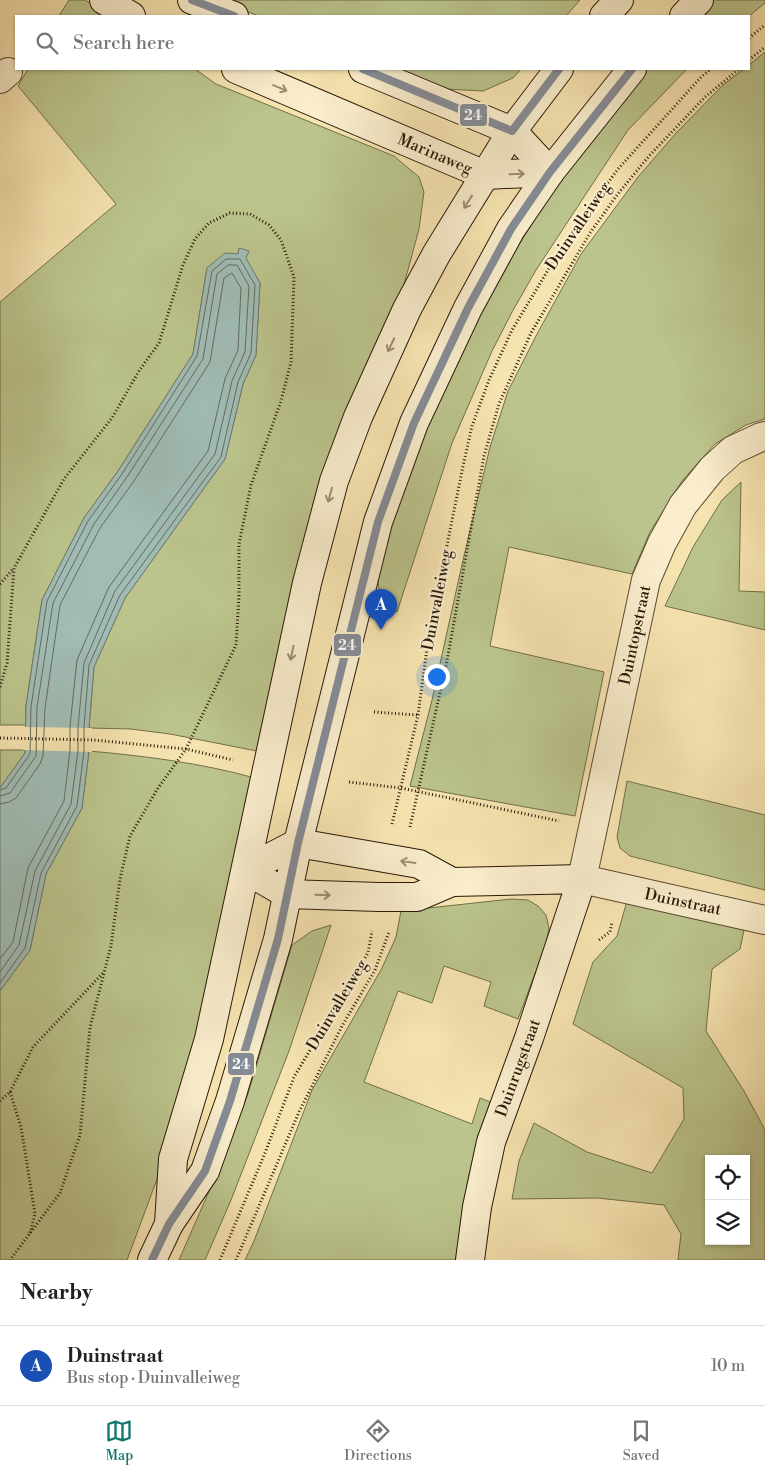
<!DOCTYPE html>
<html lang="en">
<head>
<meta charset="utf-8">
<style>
	:root { --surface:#fff; --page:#f2f2f2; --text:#202124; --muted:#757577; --line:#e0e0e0; --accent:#0f766e }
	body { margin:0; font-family:"Libre Bodoni",serif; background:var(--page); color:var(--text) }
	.controls { position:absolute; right:15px; bottom:15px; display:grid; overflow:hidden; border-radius:0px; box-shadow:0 1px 4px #0004 }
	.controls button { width:45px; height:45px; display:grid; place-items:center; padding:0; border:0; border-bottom:1px solid var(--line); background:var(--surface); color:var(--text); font:25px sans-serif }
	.you { position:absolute; left:436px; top:676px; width:18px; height:18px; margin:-12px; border:4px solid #fff; border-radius:50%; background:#1a73e8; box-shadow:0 0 0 8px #1a73e833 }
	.badge { display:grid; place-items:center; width:32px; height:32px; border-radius:50%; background:var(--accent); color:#fff; font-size:16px; font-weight:700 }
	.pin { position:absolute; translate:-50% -41px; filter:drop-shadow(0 1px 2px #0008) }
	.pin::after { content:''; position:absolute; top:26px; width:18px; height:15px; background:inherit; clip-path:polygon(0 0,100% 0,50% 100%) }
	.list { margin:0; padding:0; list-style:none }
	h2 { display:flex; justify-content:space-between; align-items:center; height:65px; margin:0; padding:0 20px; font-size:21px }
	h2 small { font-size:16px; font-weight:400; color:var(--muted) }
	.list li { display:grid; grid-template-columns:32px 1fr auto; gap:15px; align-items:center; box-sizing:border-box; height:80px; padding:0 20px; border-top:1px solid var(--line) }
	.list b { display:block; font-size:19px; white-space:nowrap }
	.list p { margin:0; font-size:16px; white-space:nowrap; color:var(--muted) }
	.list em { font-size:16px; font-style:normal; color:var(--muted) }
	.icon { flex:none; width:28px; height:28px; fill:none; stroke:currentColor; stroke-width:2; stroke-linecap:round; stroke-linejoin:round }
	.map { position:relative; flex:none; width:765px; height:1260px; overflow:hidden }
	.search { position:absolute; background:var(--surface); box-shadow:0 1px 4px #0004; left:15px; right:15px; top:15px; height:55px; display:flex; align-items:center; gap:12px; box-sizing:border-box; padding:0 18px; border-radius:0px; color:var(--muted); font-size:19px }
	.sheet { height:145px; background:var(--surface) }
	nav { display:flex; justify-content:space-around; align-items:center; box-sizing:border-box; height:70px; border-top:1px solid var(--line); background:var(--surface); font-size:14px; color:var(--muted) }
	nav a { display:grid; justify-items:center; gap:2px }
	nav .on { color:var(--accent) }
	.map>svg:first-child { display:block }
	.green { fill:#bbc48c; stroke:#726e4a; fill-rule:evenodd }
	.water { fill:#a0bcb5; stroke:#717a70 }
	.pier { fill:#f6e4b0 }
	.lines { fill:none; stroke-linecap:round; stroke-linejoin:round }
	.shore { stroke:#656a5e; stroke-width:1 }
	.street-casing { stroke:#5d4a32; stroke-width:30 }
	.secondary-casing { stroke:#2a1708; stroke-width:30 }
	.path { stroke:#2a1708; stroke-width:3; stroke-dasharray:1 2.5; stroke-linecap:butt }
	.street { stroke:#f9edcc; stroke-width:28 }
	.secondary { stroke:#f9edcc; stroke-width:28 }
	.bus-1-casing { stroke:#f9edcc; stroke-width:11 }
	.bus-1 { stroke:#858c96; stroke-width:8 }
	.oneway { stroke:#9c8d74 }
	.labels { text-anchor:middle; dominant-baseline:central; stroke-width:4.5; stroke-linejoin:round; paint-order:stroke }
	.street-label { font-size:16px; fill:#2a1708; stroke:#f9edcc }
	.line-badge { stroke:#f9edcc; stroke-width:2 }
	.badge-label { font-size:14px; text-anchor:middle; font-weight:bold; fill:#fff }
</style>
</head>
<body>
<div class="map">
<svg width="765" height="1260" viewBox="0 0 765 1260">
	<rect width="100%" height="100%" fill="#f6e4b0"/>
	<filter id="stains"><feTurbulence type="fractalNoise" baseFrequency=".004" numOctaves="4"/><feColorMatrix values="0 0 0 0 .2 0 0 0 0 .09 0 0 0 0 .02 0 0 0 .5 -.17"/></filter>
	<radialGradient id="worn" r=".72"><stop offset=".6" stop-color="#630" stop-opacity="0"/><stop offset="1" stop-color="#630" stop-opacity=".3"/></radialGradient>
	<g class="green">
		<polygon points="69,0 85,0 112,16 59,16"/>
		<polygon points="217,0 580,0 566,16 259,16"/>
		<polygon points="713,0 765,0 765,3 749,16 697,16"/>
		<polygon points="765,52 765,419 746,425 715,444 682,481 650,532 632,574 509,547 490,646 604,672 575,816 410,786 432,700 463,560 490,447 508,391 537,334 581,254 638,177 677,132 724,84 744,69 749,69 749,65"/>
		<polygon points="28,69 195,69 216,84 394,156 419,177 424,192 419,229 402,292 262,752 170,734 131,729 89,728 94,667 125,598 225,459 243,384 256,355 260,283 239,248 238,254 207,268 193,354 118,471 84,518 42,600 26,706 26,725 0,725 0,302 116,204 18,86"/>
		<polygon points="389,69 521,69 513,78 483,91 445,89"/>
		<polygon points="644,69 687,69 628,130 536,270 512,312 492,351 452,443 397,612 381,609 377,571 405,469 494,284 565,172"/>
		<polygon points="741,482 739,591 765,592 765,630 665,606 693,547 722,500"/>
		<polygon points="0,750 25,750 25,753 0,788"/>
		<path d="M 89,751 C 145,756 201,763 255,778 L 224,934 L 169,1147 L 127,1260 L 0,1260 L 0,991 L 30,950 L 46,874 L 82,808 Z"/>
		<polygon points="627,781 765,815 765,890 630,856 620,848 617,837"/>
		<polygon points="511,899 528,900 538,906 546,915 549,928 546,944 518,1019 484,1006 491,982 444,966 432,1003 398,991 364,1082 472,1124 480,1098 490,1102 469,1175 460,1232 458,1260 245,1260 254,1241 312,1090 382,968 396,937 401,911"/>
		<path d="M 627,901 L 744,930 L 740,949 L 712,969 L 706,1031 L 744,1091 L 765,1130 L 765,1260 L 678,1260 L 681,1234 L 664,1205 L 597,1198 L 512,1199 L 519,1161 L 534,1123 L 587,1152 L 652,1173 L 684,1119 L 683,1088 L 573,1024 L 593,962 L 617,936 ZM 709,1159 L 746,1159 L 746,1241 L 709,1241 Z"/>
		<polygon points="331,925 289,1051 231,1200 205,1260 179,1260 214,1180 248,1094 292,945 312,931"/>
	</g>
	<polygon class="water" points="239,248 249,251 246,258 260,283 256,355 243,384 225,459 125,598 94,667 89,728 89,751 82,808 46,874 30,950 0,991 0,788 25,753 26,706 42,600 84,518 118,471 193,354 207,268 225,253 238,254"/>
	<polygon class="pier" points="24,727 92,728 92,752 23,750"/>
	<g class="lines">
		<g class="shore">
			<polyline points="0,790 6,788 30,754 31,707 47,601 88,521 122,474 197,356 212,271 226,259 240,259 255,285 251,353 238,382 221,457 120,595 89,665 84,727 84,751 77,806 41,873 25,948 0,983"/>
			<polyline points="0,796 10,793 36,756 37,707 53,603 94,524 127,477 203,359 217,274 228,265 237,265 249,286 245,352 232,381 215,454 115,591 84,663 78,727 78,751 71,804 35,871 19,945 0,972"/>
			<polyline points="0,804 9,802 16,798 40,764 43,756 45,708 60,605 100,528 134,481 210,362 224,278 232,273 241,288 238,350 225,379 208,451 109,587 77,660 70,726 70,750 64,801 28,868 13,942 0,959"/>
		</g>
		<defs>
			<g id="street">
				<polyline points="0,79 8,72"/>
				<polyline points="765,436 761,437 733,450 712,469 683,505 662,543 646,580 582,879 765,920"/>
			</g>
			<g id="secondary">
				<polyline points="104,0 131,16"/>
				<polyline points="192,0 234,16"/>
				<polyline points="604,16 619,0"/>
				<polyline points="684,16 699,0"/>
				<polyline points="236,69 485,175 550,172"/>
				<polyline points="363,69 512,131 550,172"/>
				<polyline points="246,870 287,894 379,897 417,897 452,882 582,879 529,1038 491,1142 477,1207 470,1260"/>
				<polyline points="246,870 298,843 419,864 452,882"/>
				<polyline points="169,1224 173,1159 209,1039 307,583 334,481 358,417 407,309 437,253 512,131 559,69"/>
				<polyline points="152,1260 169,1224 205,1171 230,1101 278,939 298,843 378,522 414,423 468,308 511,229 550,172 632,69"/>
			</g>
		</defs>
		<use href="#street" class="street-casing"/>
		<use href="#secondary" class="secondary-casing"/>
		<g class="path">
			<polyline points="749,38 765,25"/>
			<polyline points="749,60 765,47"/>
			<polyline points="0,584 13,569"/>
			<polyline points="0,687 7,663 14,568 64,479 112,418 139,371 159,343 183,265 195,239 209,223 230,213 250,214 269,225 281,240 294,277 291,362 281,401 251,485 239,544 239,596 236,645 186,749 158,788 130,836 120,879 111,946 90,1027 80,1135 60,1193 10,1260"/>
			<polyline points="374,712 418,715"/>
			<polyline points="0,738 94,740 186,749 233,760"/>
			<polyline points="349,782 401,788 559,821"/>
			<polyline points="392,824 418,715 429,634 463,466 472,426 489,380 512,330 566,240 618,169 702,76 711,69"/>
			<polyline points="410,827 447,661 484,456 499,404 531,333 590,233 617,195 649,156 705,97 739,69"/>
			<polyline points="599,940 610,932 612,922"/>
			<polyline points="10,1092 21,1127 35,1214 30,1233"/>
			<polyline points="0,1101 10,1092 33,1047 103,973"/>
			<polyline points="220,1260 265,1153 294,1077 368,953 372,931"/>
			<polyline points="236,1260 299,1112 342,1026 375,970 389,932"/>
		</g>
		<use href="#street" class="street"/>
		<use href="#secondary" class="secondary"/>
		<defs>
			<g id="bus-1">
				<polyline points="192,0 234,16"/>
				<polyline points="363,69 512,131 559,69"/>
				<polyline points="152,1260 169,1224 205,1171 230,1101 278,939 298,843 378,522 414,423 468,308 511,229 550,172 632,69"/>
			</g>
		</defs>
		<use href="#bus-1" class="bus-1-casing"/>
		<use href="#bus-1" class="bus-1"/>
	</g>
	<defs><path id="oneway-shaft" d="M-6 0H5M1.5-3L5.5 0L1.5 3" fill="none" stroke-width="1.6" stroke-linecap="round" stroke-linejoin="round" transform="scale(1.25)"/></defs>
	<g class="oneway">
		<use href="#oneway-shaft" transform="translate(280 88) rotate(23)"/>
		<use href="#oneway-shaft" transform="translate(517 174) rotate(-2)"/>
		<use href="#oneway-shaft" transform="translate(468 202) rotate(122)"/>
		<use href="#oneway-shaft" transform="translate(391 345) rotate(115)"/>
		<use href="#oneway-shaft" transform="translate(330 495) rotate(105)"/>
		<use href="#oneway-shaft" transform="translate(292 653) rotate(102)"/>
		<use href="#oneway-shaft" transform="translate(408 862) rotate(-172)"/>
		<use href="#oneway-shaft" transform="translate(323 895) rotate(2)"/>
	</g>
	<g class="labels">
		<g class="street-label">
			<text transform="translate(435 154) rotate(23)">Marinaweg</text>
			<text transform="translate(578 226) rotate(-56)">Duinvalleiweg</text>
			<text transform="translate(437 600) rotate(-79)">Duinvalleiweg</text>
			<text transform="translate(635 635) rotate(-78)">Duintopstraat</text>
			<text transform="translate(683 902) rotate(12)">Duinstraat</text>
			<text transform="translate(337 1005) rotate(-59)">Duinvalleiweg</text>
			<text transform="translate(518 1068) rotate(-70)">Duinrugstraat</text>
		</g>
	</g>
	<g class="line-badge">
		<rect x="459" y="103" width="29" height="24" rx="5" fill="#858c96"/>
		<rect x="333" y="633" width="29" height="24" rx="5" fill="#858c96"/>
		<rect x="227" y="1052" width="28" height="24" rx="5" fill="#858c96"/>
	</g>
	<g class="badge-label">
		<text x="473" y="120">24</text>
		<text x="347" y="650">24</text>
		<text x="241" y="1069">24</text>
	</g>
	<rect width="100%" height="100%" filter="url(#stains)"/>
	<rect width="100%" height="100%" fill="url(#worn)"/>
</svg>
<div class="controls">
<button><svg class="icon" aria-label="locate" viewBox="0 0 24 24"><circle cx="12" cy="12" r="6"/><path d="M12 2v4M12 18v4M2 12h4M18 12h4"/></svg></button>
<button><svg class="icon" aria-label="layers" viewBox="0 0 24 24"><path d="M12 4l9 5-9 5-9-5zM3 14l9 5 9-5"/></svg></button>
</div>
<div class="you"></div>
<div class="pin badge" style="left:381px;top:630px;background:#1a4fb4">A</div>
<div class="search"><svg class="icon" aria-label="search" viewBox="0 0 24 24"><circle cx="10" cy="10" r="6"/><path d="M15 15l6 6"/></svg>Search here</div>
</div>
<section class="sheet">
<h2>Nearby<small></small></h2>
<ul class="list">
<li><span class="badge" style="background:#1a4fb4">A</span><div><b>Duinstraat</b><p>Bus stop · Duinvalleiweg</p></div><em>10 m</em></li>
</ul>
</section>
<nav>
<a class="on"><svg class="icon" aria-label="map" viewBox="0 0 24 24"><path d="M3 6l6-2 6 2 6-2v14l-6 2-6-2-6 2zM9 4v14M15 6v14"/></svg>Map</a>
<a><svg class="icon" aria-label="directions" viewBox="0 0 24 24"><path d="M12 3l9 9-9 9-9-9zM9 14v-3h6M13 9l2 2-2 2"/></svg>Directions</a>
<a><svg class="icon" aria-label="saved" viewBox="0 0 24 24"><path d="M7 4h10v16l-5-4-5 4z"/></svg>Saved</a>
</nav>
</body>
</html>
